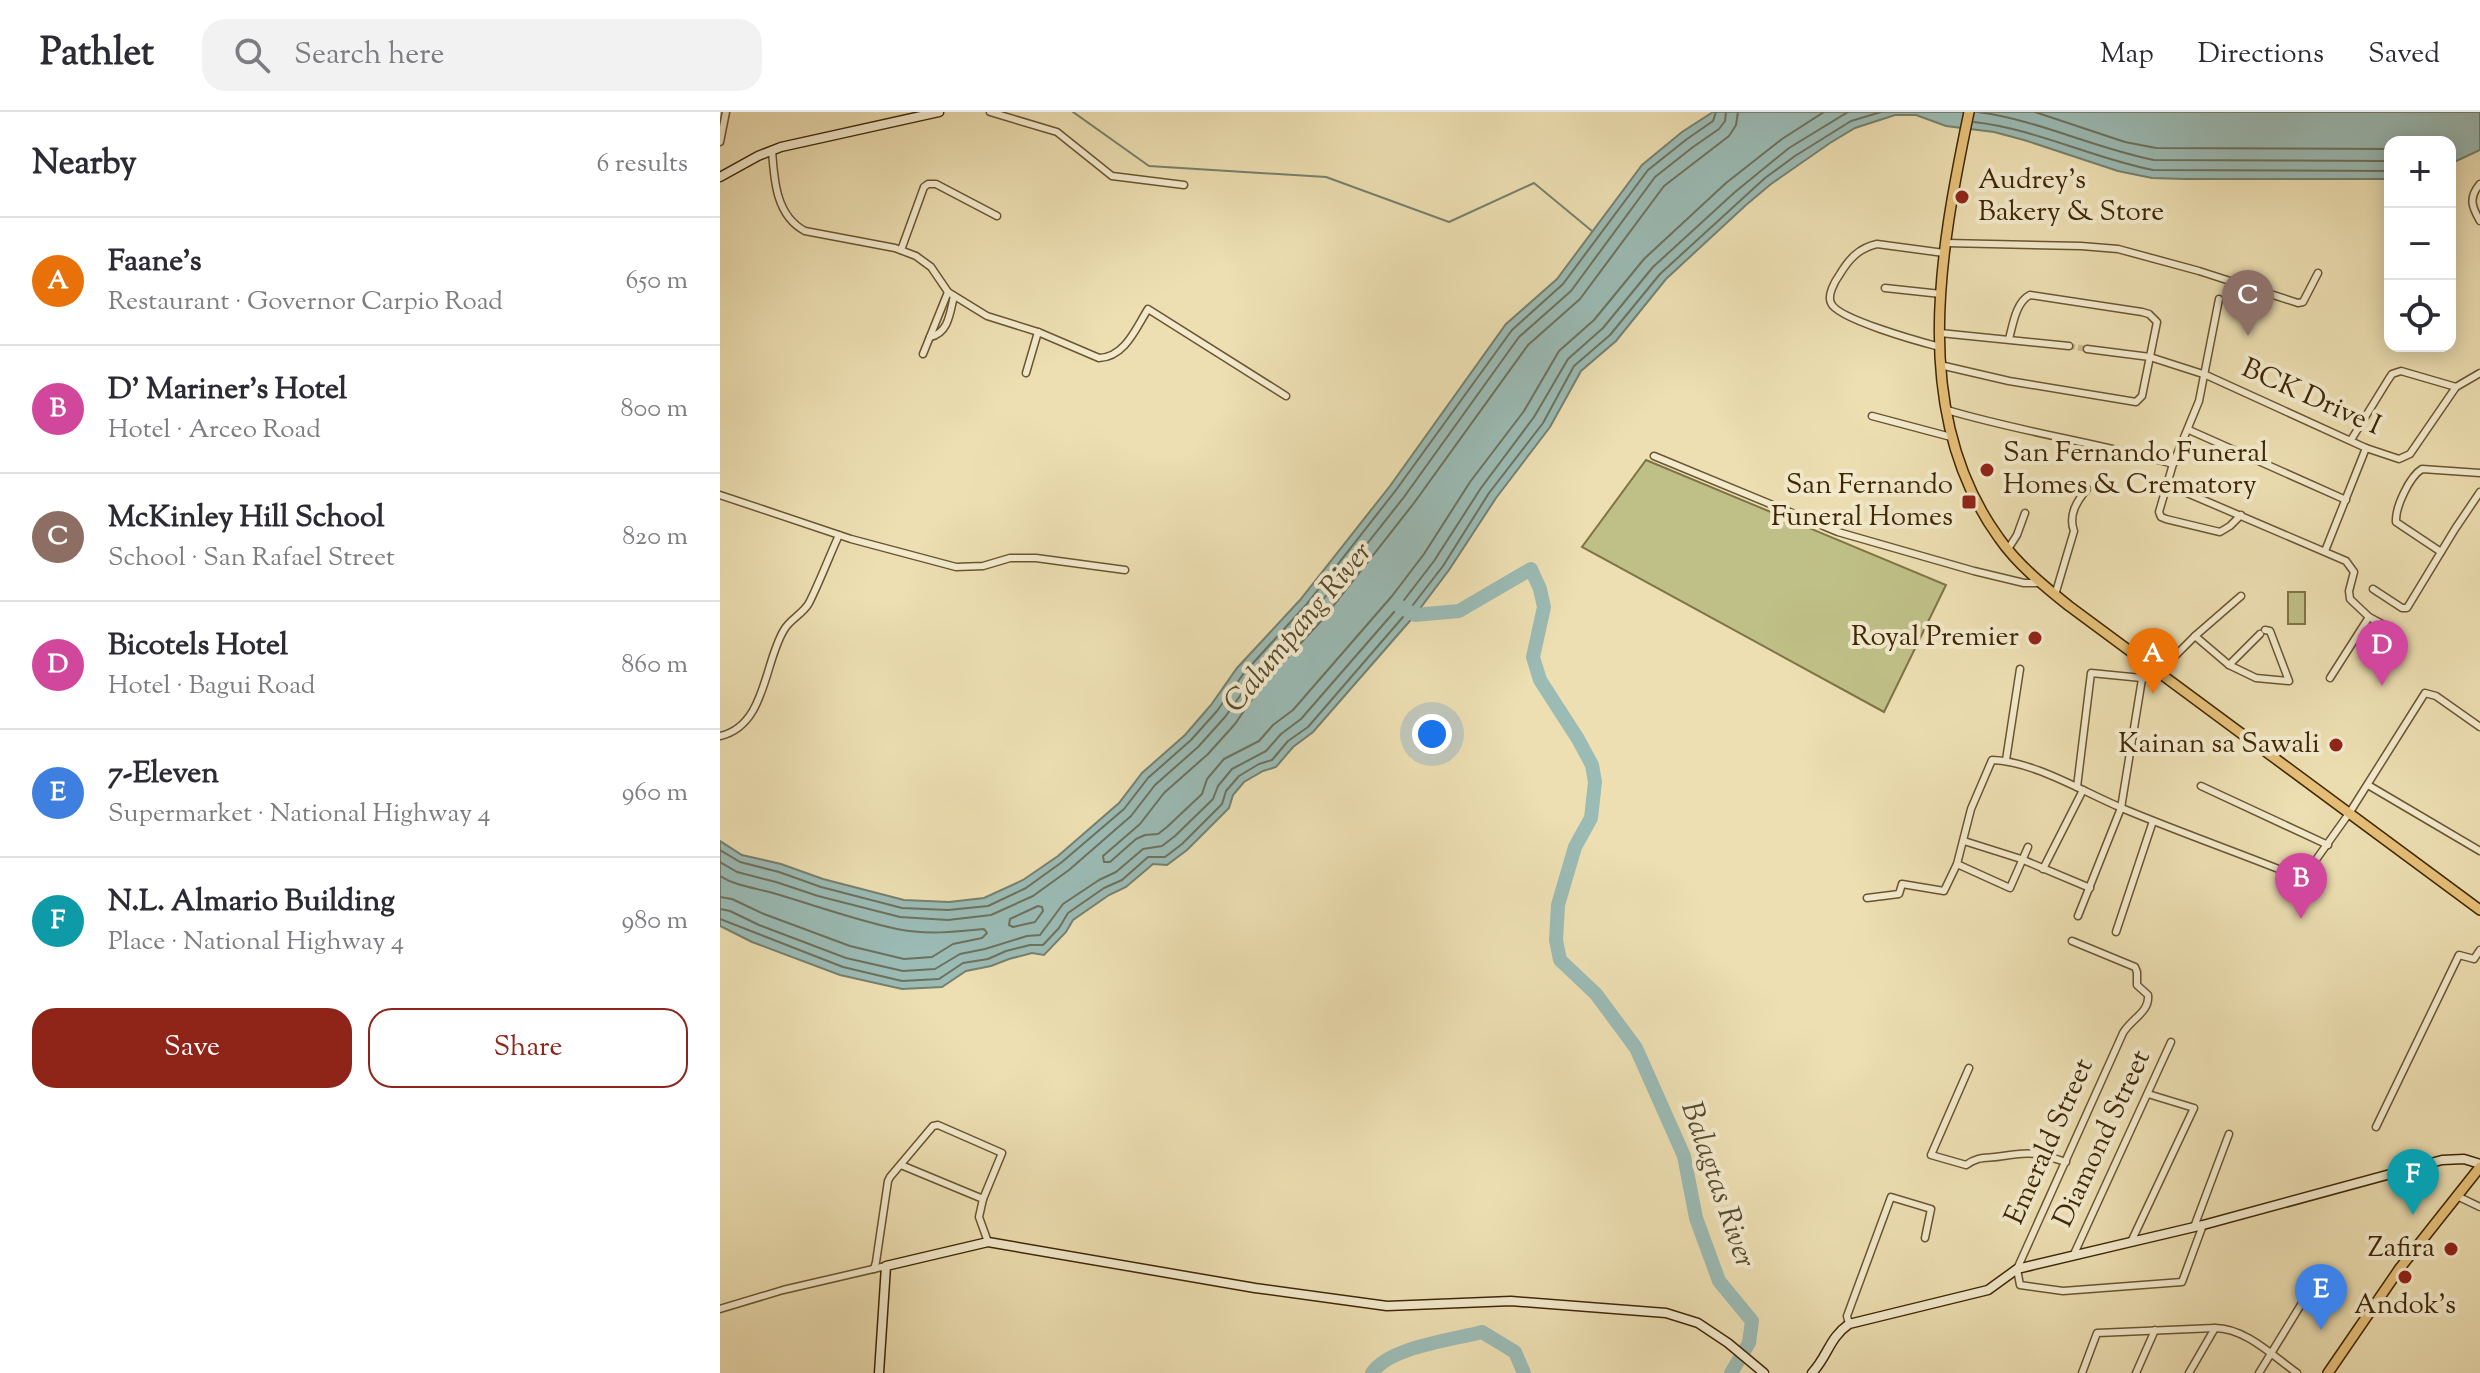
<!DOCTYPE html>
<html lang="en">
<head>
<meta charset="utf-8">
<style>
	:root { --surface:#fff; --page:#f2f2f3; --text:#2b2b33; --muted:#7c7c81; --line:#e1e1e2; --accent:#8f2418 }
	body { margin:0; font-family:"Sorts Mill Goudy",serif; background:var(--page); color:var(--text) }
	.controls { position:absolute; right:24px; top:24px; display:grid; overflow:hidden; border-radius:16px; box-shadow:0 4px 20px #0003 }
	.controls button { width:72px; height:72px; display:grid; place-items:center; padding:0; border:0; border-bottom:2px solid var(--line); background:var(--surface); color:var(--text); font:40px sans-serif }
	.you { position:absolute; left:712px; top:622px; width:28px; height:28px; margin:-20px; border:6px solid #fff; border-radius:50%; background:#1a73e8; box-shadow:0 0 0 12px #1a73e833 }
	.badge { display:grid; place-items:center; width:52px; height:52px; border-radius:50%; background:var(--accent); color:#fff; font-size:26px; font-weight:700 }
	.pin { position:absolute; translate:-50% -66px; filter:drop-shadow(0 2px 4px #0008) }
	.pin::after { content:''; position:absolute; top:42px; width:28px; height:24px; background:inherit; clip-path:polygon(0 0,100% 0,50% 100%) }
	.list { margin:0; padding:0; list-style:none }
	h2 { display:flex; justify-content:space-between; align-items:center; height:104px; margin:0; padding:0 32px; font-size:34px }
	h2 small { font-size:26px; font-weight:400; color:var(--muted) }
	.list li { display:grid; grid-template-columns:52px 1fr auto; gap:24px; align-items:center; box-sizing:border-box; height:128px; padding:0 32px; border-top:2px solid var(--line) }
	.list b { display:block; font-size:30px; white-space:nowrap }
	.list p { margin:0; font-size:26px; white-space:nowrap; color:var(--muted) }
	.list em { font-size:26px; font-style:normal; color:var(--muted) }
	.actions { display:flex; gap:16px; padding:24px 32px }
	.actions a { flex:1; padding:18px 0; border:2px solid var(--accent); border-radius:24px; text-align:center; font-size:28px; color:var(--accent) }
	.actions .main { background:var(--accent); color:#fff }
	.icon { flex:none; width:44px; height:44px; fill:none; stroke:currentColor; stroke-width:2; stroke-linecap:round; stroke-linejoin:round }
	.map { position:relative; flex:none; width:1760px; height:1261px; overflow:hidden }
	header { display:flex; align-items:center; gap:48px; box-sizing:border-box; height:112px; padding:0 40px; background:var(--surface); border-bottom:2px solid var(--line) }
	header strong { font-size:38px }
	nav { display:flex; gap:44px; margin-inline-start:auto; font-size:28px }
	.search { width:560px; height:72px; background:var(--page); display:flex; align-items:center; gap:20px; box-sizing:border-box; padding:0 28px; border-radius:24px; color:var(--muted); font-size:30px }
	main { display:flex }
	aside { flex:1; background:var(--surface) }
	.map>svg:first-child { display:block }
	.green { fill:#bfc087; stroke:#7f7446; stroke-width:2 }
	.water { fill:#9bbbb5; stroke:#76806e; stroke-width:2 }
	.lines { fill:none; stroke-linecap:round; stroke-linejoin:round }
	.shore { stroke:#6d715c; stroke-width:2 }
	.stream { stroke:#76806e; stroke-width:2 }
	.river { stroke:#9bbbb5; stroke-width:14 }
	.street-tunnel { stroke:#caba8f; stroke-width:6; stroke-dasharray:6 3; stroke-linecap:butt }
	.street-casing { stroke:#6a5530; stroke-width:9 }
	.secondary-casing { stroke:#3f2704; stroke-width:11 }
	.primary-casing { stroke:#3f2704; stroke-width:12 }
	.street { stroke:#f3eacd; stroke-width:6 }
	.secondary { stroke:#f3eacd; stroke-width:8 }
	.primary { stroke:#e6c079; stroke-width:9 }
	.poi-dot { fill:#8f2418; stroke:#f3eacd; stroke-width:3 }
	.labels { text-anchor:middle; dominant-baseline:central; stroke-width:8; stroke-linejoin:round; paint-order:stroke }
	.poi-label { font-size:28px; fill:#3f2704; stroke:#f3eacd; text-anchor:end }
	.street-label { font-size:28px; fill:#3f2704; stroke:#f3eacd }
	.water-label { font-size:30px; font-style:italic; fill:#564c30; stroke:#f3eacd }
</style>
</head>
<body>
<header>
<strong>Pathlet</strong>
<div class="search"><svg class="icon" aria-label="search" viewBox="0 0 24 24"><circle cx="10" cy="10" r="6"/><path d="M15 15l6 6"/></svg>Search here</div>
<nav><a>Map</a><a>Directions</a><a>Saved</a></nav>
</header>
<main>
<aside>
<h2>Nearby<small>6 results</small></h2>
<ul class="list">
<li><span class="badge" style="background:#e8710a">A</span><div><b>Faane's</b><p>Restaurant · Governor Carpio Road</p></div><em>650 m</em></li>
<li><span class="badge" style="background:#d1479c">B</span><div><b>D' Mariner's Hotel</b><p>Hotel · Arceo Road</p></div><em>800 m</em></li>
<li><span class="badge" style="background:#8d6e63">C</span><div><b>McKinley Hill School</b><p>School · San Rafael Street</p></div><em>820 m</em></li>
<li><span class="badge" style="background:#d1479c">D</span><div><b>Bicotels Hotel</b><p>Hotel · Bagui Road</p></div><em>860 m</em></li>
<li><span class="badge" style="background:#3f7fe0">E</span><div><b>7-Eleven</b><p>Supermarket · National Highway 4</p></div><em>960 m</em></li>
<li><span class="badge" style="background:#0f9aa8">F</span><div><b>N.L. Almario Building</b><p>Place · National Highway 4</p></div><em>980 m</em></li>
</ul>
<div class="actions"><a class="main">Save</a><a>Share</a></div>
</aside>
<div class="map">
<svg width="1760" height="1261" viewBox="0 0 1760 1261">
	<rect width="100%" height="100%" fill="#eddfb2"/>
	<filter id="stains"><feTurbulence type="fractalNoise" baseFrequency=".0025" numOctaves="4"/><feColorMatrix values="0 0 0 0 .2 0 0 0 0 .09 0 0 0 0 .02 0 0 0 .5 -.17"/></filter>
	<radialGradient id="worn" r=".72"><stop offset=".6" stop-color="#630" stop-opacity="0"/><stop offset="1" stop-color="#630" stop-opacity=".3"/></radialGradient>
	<g class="green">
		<polygon points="926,348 1226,473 1164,600 862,435"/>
		<rect x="1568" y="480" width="17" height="32"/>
	</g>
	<polygon class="water" points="993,0 1760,0 1760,38 1730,52 1730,30 1670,30 1670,67 1465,67 1432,66 1398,59 1304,28 1274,20 1226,14 1196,3 1175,3 1135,16 1110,31 1051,72 1026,93 946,167 896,229 861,259 830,315 776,386 729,458 695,503 593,620 573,635 556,655 543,659 524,670 513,683 509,696 467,738 447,753 433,752 406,775 389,783 353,808 346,820 324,843 312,841 289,847 271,854 246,859 222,875 182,877 120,863 32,830 0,814 0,729 22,743 61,752 103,767 184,788 229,790 264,786 303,768 338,744 399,691 422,661 465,623 491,593 517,556 580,488 670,374 786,212 837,167 922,53 962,20"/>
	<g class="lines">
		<g class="shore">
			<polyline points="1018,0 1016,13 1009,24 944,74 860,187 808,233 694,391 603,507 541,574 515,612 488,642 444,681 420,712 383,744 384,750 390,750 416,727 425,723 438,722 447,715 482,682 487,667 504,647 539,629 553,613 573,598 672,484 704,442 750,370 804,299 839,239 874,208 924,147 1006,71 1062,27 1104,0"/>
			<path d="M 1258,0 C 1318,8 1374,36 1434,48 L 1670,49"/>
			<polyline points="1315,0 1405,30 1436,36 1670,37"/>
			<path d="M 1254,10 C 1316,17 1372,46 1433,58 L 1670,59"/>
			<polyline points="0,738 20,750 59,760 101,775 182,796 228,798 268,794 306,776 342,750 404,697 428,666 471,628 497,599 524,561 586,493 676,378 792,218 843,172 928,58 967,27 993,9 996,0"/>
			<polyline points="0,750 17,760 56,770 98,784 180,805 228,808 271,803 313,784 349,758 411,704 435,673 478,635 505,605 532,567 594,499 684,385 799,225 851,179 935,65 973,35 999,17 1005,9 1006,0"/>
			<path d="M 0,764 C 16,774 35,776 53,781 C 94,793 135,808 177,817 C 205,823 235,820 264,817 L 267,821 L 262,826 L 233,832 L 212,845 L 184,847 L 130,834 L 44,802 L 12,787 L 0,785"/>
			<polygon points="318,794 322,795 323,799 315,810 293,815 289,813 290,807"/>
			<polyline points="0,797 10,799 39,813 126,846 183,859 215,857 240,842 265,837 307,824 320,823 343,792 379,768 396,760 423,737 442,734 455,724 493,687 498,674 512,657 546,639 561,622 581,607 681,492 714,449 761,376 814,305 848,247 883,216 933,155 1015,80 1069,36 1128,0"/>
			<polyline points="0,807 123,855 182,869 219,867 243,851 268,847 286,839 310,833 323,833 339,816 348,801 384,776 402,768 428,745 445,745 462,732 502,692 506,679 519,664 539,652 552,648 568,629 588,615 689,498 723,454 769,381 823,311 854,254 890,223 940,162 1045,66 1075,44 1131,9 1161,0"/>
		</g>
		<polyline class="stream" points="353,0 429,54 606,65 729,110 814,71 872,119"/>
		<g class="river">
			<polyline points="679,494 695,503 739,499 811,457 820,477 824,495 813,545 820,568 858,627 872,653 875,670 871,706 855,735 838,793 836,828 840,848 876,882 916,936 964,1044 976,1106 999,1169 1032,1209 1029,1231 1011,1261"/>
			<path d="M 652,1261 C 669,1235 732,1228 762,1220 L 795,1240 L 804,1261"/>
		</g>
		<polyline class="street-tunnel" points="1349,234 1367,237"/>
		<defs>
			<g id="street">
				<polyline points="270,0 337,20 392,64 464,73"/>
				<polyline points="0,30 6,0"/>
				<path d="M 52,38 C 54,68 56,104 85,119 L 175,136 L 196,144 L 211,155 L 228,180 L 267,204 L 318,220 L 379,246 C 405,245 416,216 428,197 L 566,284"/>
				<path d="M 1760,72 C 1748,86 1752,95 1760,109"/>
				<polyline points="1226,131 1361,134 1398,137 1479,159 1578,191 1583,190 1598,161"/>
				<polyline points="181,138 204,75 208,72 216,72 277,104"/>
				<polyline points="1165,176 1221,182"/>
				<polyline points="1499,187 1479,289 1453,352 1439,400 1441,405 1446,407 1500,420 1510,414 1521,403"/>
				<polyline points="1220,221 1349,234"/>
				<path d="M 210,225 C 229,221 230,200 234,184"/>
				<path d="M 1220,235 C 1201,230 1117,207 1111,191 C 1107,183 1115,169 1120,162 C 1129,147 1139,136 1157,132 L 1224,141"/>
				<polyline points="1367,237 1430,245 1486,263 1646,336 1679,347 1690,342 1736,275 1760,261"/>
				<polyline points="203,242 228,180"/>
				<path d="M 1220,253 L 1289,269 L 1416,290 L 1422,284 L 1437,210 L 1429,202 L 1422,200 L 1310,183 C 1296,190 1293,212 1289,227"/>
				<polyline points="306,261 318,220"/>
				<path d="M 1227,298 C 1301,320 1378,331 1453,352"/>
				<polyline points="1152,304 1231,325"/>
				<polyline points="1469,318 1626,388"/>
				<polyline points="1631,328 1668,268 1672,262 1681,259 1736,275"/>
				<polyline points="934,344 1118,420 1254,459 1304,471 1320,471"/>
				<polyline points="1446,372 1626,449 1634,460 1629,479 1630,487 1649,505 1664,513"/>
				<polyline points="0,383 131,427 236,455 263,454 290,446 316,446 405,458"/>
				<polyline points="1288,437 1297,423 1305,401"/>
				<polyline points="1605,439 1646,336"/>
				<path d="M 1721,440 L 1676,410 C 1675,395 1690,364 1702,357 L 1760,361"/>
				<polyline points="1653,477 1682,496 1687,496 1735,417 1760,380"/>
				<path d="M 1335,483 L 1354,419 C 1348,403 1357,389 1367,377"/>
				<polyline points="1475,524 1521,484"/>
				<polyline points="1509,553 1540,522"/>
				<polyline points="1610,566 1649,505"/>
				<path d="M 0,624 C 46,614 44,550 64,518 C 70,507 83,502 89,491 C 100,469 109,445 119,423"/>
				<polyline points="1286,648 1300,557"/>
				<polyline points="1648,673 1760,739"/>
				<polyline points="1481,674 1608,733"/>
				<polyline points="1357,675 1371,561 1432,567 1475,524 1509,553 1536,566 1569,569 1550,519 1545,518"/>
				<polyline points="1244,729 1301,747 1370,776"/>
				<polyline points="1237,752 1290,776 1308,735"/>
				<polyline points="1323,757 1363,678"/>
				<polyline points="1583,766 1630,700 1705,581 1716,584 1760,615"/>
				<path d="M 1147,786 L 1179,782 L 1182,772 L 1224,779 L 1237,752 L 1251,697 L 1272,648 C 1314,649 1365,681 1404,697 C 1469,724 1536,747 1601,774"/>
				<polyline points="1358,804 1401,696 1422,567"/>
				<polyline points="1396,820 1433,709"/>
				<path d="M 1352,829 L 1415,855 L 1417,860 L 1417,873 L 1428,883 C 1430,900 1411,907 1403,921 L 1297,1157 L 1300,1173 L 1343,1179 L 1462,1170 L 1483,1113"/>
				<path d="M 1249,956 L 1211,1043 L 1246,1053 C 1260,1043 1267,1047 1283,1044 C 1311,1039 1318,1041 1346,1050"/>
				<polyline points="1656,1015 1739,843 1754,847 1760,838"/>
				<polyline points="1737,1084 1760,1095"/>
				<polyline points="263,1087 259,1105 268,1130"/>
				<polyline points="1474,1115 1509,1022"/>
				<polyline points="1411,1130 1474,996 1428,982"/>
				<polyline points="1354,1142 1451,930"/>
				<polyline points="154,1157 156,1150 168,1069 170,1065 213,1014 218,1013 282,1041 263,1087 181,1053"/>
				<polyline points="0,1197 63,1178 166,1154"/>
				<polyline points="1129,1212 1127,1204 1171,1085 1211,1097 1205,1126"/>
				<path d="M 1362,1261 L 1377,1221 L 1495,1216 C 1525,1216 1553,1244 1577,1261"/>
				<polyline points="1416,1261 1435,1218"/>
				<polyline points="1469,1261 1495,1216"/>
				<polyline points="1539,1261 1590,1178"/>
			</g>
			<g id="secondary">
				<polyline points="0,65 38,44 61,35 219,0"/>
				<polyline points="159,1261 166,1154 268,1130 535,1176 667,1194 791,1189 946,1201 978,1211 1008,1231 1044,1261"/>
				<path d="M 1092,1261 C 1108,1244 1109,1226 1129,1212 L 1268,1178 L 1297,1157 L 1483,1113 L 1722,1048 L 1744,1047 L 1760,1052"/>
			</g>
			<g id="primary">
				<path d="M 1249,0 C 1220,139 1189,302 1279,426 C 1297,452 1324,474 1349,494 L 1760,798"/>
				<polyline points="1608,1261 1680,1156 1760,1055"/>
			</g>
		</defs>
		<use href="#street" class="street-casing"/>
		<use href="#secondary" class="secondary-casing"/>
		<use href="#primary" class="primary-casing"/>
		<use href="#street" class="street"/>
		<use href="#secondary" class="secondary"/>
		<use href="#primary" class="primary"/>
	</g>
	<g class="poi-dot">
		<circle cx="1242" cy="85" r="8"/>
		<circle cx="1267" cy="358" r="8"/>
		<rect x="1241" y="382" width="16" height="16" rx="4"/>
		<circle cx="1315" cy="526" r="8"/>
		<circle cx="1616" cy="633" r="8"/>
		<circle cx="1731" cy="1137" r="8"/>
		<circle cx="1685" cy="1165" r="8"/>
	</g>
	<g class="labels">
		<g class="poi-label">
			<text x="1258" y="69" text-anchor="start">Audrey's<tspan x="1258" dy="32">Bakery &amp; Store</tspan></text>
			<text x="1283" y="342" text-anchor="start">San Fernando Funeral<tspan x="1283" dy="32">Homes &amp; Crematory</tspan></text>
			<text x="1233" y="374">San Fernando<tspan x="1233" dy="32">Funeral Homes</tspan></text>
			<text x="1299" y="526">Royal Premier</text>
			<text x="1600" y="633">Kainan sa Sawali</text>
			<text x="1715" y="1137">Zafira</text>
			<text x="1685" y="1194" text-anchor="middle">Andok's</text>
		</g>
		<g class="street-label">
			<text transform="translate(1591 286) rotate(24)">BCK Drive I</text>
			<text transform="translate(1383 1027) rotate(-65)">Diamond Street</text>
			<text transform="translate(1330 1030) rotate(-66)">Emerald Street</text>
		</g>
		<g class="water-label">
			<text transform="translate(579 516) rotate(-50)">Calumpang River</text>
			<text transform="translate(997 1073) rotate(71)">Balagtas River</text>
		</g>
	</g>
	<rect width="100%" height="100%" filter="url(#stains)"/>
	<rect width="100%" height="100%" fill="url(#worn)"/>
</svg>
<div class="controls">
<button>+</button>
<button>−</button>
<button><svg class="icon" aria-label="locate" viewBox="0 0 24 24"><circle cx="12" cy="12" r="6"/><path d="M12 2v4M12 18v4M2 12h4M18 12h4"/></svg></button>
</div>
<div class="you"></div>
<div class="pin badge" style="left:1433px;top:582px;background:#e8710a">A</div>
<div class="pin badge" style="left:1581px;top:807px;background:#d1479c">B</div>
<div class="pin badge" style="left:1528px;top:224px;background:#8d6e63">C</div>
<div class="pin badge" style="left:1662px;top:574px;background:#d1479c">D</div>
<div class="pin badge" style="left:1601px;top:1218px;background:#3f7fe0">E</div>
<div class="pin badge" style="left:1693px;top:1103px;background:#0f9aa8">F</div>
</div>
</main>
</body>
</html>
